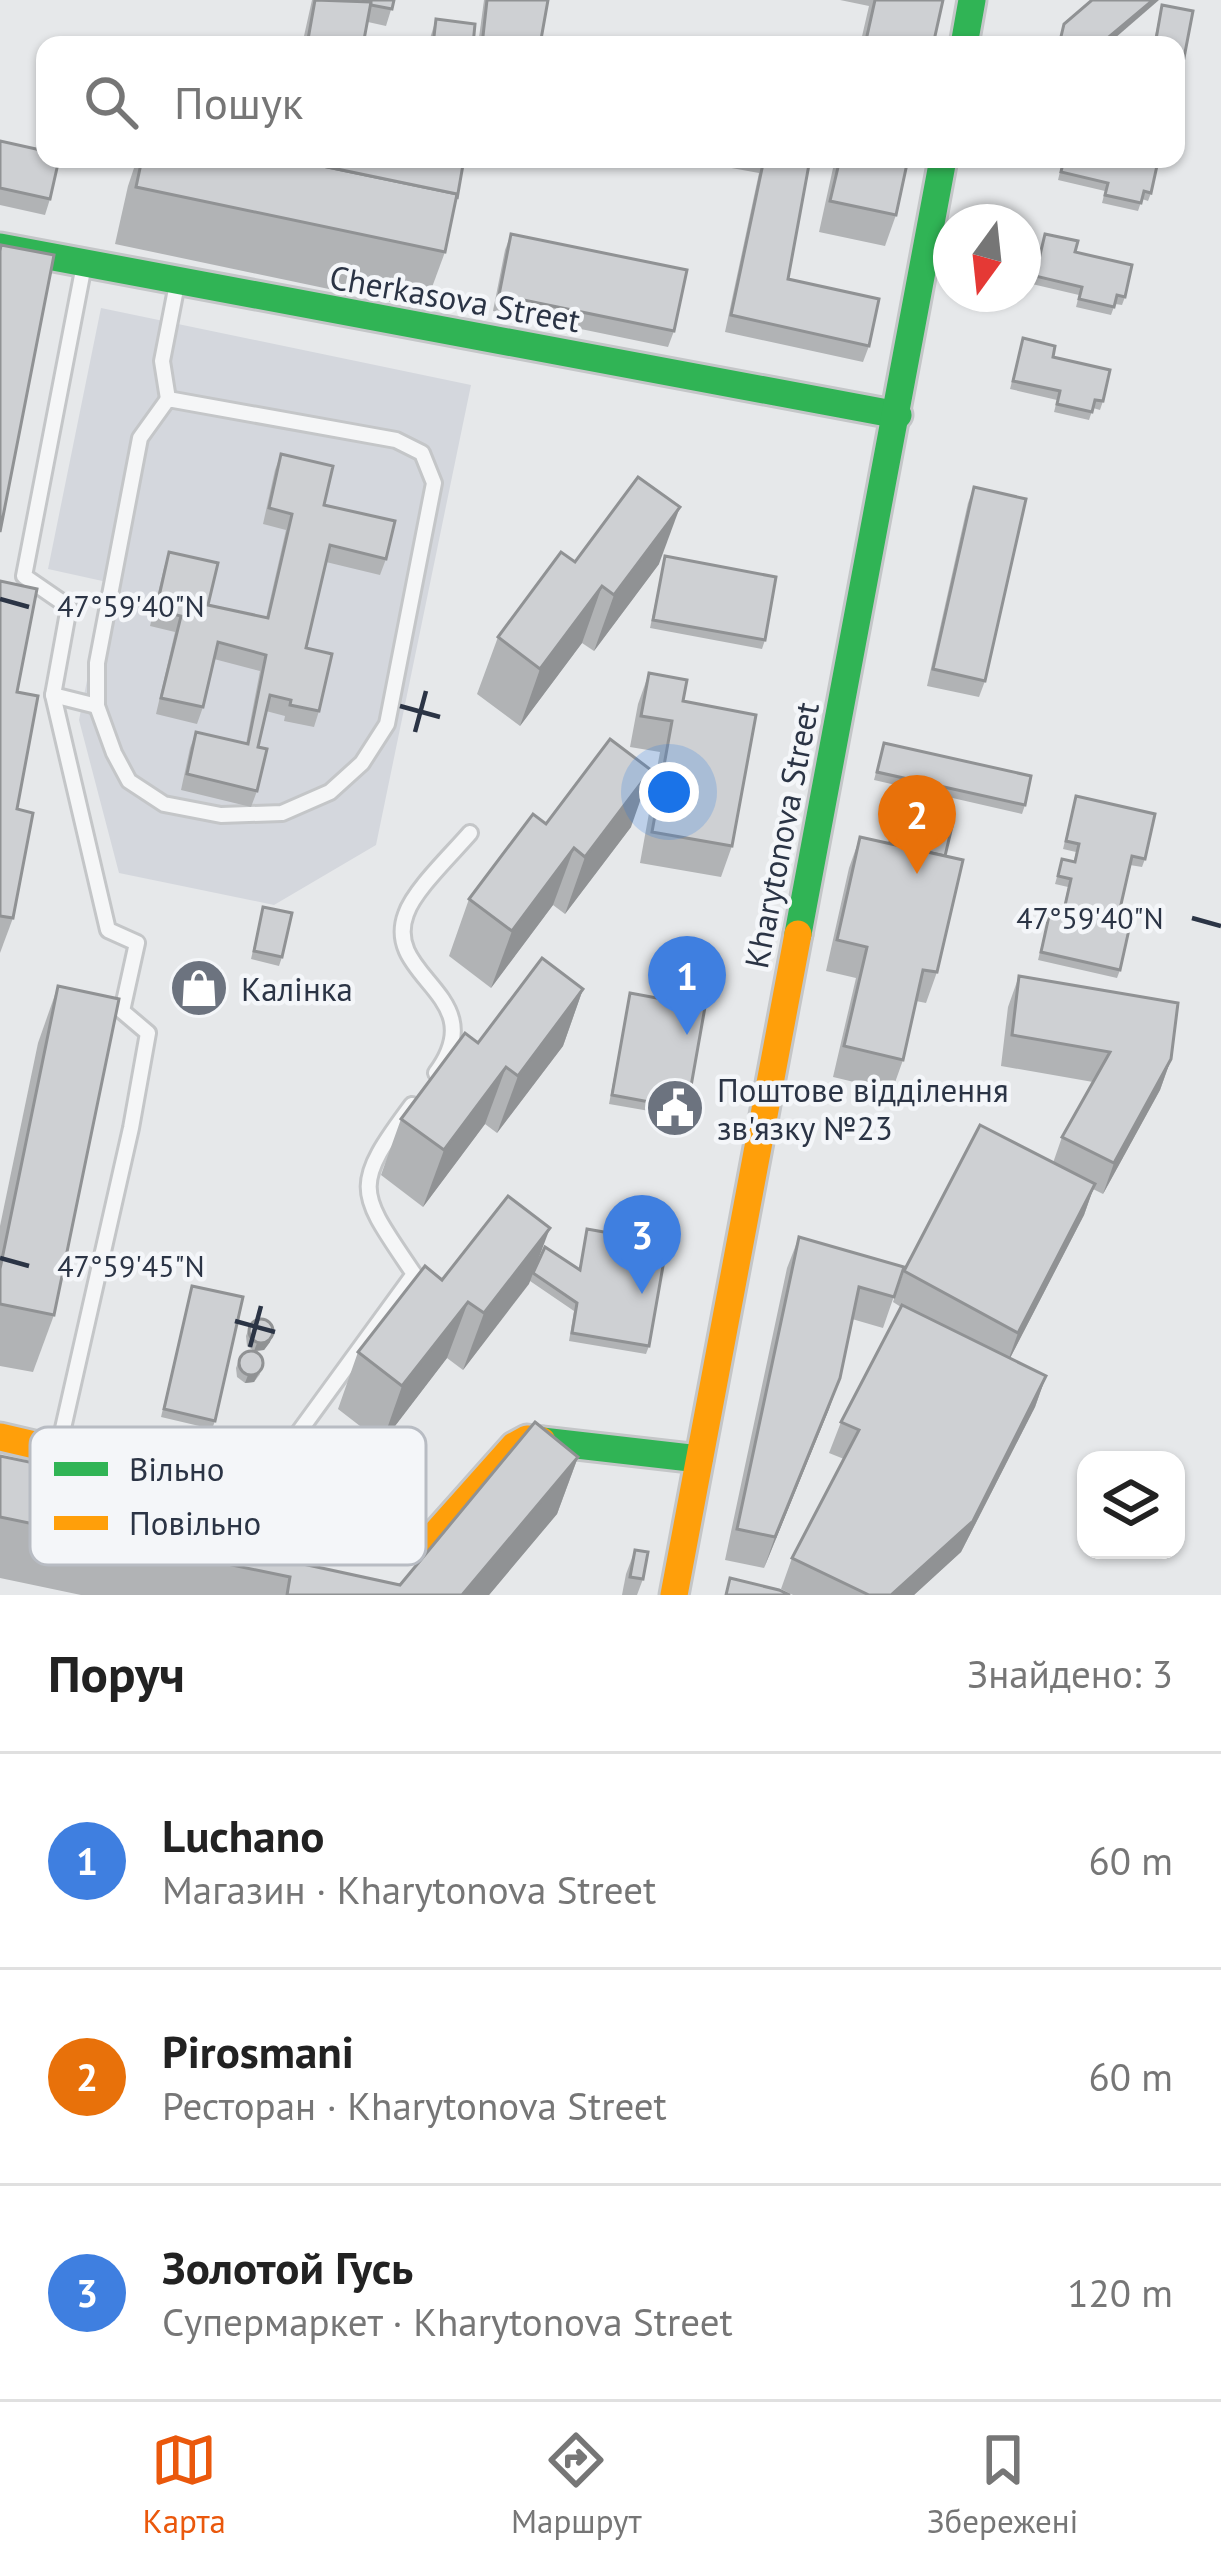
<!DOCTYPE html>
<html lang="uk">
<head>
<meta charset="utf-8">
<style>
	:root { --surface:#fff; --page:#f2f2f2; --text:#222; --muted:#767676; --line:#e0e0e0; --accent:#ea580c }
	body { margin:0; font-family:"PT Sans",sans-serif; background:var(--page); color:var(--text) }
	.controls { position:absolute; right:36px; bottom:36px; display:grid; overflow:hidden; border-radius:24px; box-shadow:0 3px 9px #0004 }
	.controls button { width:108px; height:108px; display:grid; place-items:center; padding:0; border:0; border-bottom:3px solid var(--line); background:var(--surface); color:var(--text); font:60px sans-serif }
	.compass { position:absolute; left:933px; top:204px; width:108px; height:108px; border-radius:50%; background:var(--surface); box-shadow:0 3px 9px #0004; rotate:195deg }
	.you { position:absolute; left:669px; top:792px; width:42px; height:42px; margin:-30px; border:9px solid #fff; border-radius:50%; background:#1a73e8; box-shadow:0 0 0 18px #1a73e833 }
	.badge { display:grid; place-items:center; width:78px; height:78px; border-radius:50%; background:var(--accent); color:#fff; font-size:39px; font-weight:700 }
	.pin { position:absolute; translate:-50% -99px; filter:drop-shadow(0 3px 6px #0008) }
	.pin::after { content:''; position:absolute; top:63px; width:42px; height:36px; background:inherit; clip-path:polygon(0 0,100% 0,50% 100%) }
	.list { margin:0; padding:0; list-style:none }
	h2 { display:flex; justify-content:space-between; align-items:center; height:156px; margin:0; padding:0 48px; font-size:51px }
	h2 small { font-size:39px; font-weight:400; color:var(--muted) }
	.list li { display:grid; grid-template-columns:78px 1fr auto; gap:36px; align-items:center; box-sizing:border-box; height:216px; padding:0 48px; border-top:3px solid var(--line) }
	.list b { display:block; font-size:45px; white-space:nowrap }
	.list p { margin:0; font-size:39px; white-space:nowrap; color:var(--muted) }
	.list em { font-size:39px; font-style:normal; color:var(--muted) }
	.icon { flex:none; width:66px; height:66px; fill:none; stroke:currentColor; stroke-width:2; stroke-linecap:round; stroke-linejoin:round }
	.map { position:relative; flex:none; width:1221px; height:1595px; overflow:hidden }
	.search { position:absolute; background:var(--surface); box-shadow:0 3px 9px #0004; left:36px; right:36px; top:36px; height:132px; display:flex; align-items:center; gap:30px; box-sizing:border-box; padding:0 42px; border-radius:24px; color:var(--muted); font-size:45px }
	.sheet { height:804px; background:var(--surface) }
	nav { display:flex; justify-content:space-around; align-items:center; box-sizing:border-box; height:168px; border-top:3px solid var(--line); background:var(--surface); font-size:33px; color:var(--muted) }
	nav a { display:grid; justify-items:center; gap:6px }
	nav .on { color:var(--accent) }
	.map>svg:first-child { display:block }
	.built { fill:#d4d7dd }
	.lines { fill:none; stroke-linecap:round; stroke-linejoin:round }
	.lane-casing { stroke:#c4c6c8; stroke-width:20 }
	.fast-casing { stroke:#c4c6c8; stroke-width:33 }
	.slow-casing { stroke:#c4c6c8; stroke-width:33 }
	.lane { stroke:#f5f6f7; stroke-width:14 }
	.fast { stroke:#30b455; stroke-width:27 }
	.slow { stroke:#ff9f0a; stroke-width:27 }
	.wall { fill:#b1b3b5 }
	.shaded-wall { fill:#909294 }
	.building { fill:#ced0d3; stroke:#909294; stroke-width:3 }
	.ticks { fill:none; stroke:#2b3445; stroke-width:4.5 }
	.labels { text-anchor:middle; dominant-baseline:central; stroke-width:9; stroke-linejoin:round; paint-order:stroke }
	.street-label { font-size:33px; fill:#2b3445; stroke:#f4f6f9 }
	.poi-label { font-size:33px; fill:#2b3445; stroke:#f4f6f9; text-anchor:start }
	.key { fill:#f4f6f9; stroke:#b8bcc3; stroke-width:3 }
	.key-label { font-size:33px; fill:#2b3445 }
	.ticks-label { font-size:30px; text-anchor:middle; fill:#2b3445; stroke:#f4f6f9; stroke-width:9; stroke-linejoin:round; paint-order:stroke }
</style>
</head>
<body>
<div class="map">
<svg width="1221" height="1595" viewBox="0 0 1221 1595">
	<rect width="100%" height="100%" fill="#e6e8ea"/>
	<polygon class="built" points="101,308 471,385 376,845 274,905 119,873 79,720 107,582 48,569"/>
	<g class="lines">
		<defs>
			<g id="lane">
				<polygon points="168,399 396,440 422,453 434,483 387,724 362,763 330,792 282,813 221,815 164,804 129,781 114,753 97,706 97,663 140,438"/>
				<polyline points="168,399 162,361 177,284"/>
				<polyline points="53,695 97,706"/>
				<path d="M 436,1073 C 494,995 382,978 406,914 C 414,890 452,854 470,833"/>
				<polyline points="59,1446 131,1128 148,1033 122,1011 137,943 108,930 53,695 69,607 24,576 84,265"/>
				<path d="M 256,1491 L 414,1274 C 358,1191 350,1188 412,1105"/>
			</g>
			<g id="fast">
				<polyline points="964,45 972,0"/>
				<polyline points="0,247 898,415"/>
				<polyline points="798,934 943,159"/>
				<polyline points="542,1441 699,1459"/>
			</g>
			<g id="slow">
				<polyline points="0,1437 432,1538 514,1446 527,1439 542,1441"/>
				<polyline points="674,1595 798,934"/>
			</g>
		</defs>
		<use href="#lane" class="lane-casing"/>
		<use href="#fast" class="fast-casing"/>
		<use href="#slow" class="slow-casing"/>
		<use href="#lane" class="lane"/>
		<use href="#fast" class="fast"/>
		<use href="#slow" class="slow"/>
	</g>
	<g class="wall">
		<polygon points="312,0 394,0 386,26 368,22 363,45 302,45"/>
		<polygon points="484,0 548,0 540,45 478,45"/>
		<polygon points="840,0 943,0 933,45 860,45 869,6"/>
		<polygon points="1162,5 1183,63 1180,71 1176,70 1176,45 1153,45"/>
		<polygon points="436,19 473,45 428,45"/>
		<polygon points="0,141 50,199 45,215 0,205"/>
		<polygon points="137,159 464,159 445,252 424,309 115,244 128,186"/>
		<polygon points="682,159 810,159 788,279 869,346 863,362 725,332 759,173"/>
		<polygon points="835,159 908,159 896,215 885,246 819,232"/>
		<polygon points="1063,159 1150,159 1151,193 1148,201 1142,199 1138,211 1102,203 1105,191 1058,180"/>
		<polygon points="511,234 674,331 668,347 493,311 505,250"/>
		<polygon points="1045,234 1075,252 1125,297 1122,305 1115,304 1111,315 1076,307 1079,295 1032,284"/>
		<polygon points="1023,338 1103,401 1100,410 1093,408 1089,420 1054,412 1057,400 1010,389"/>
		<polygon points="281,454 324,505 386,559 380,575 326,562 306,648 319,711 314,727 284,721 285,716 266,711 258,747 257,791 251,807 181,790 190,748 196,732 246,744 260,671 214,659 203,707 197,724 156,714 175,632 150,626 164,568 169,552 208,605 266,618 286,530 263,524 275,470"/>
		<polygon points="974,487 985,681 979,697 927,686 968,503"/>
		<polygon points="665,556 765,640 762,649 650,628"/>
		<polygon points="575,562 659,564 594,651 582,643 520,726 477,694 498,637"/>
		<polygon points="0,581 17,692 17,809 13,918 0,953"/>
		<polygon points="649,673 683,701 732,846 721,877 640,863 660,752 630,747 638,704"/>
		<polygon points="884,743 1025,805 1022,814 874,780"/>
		<polygon points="1076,796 1145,859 1142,867 1130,865 1117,922 1120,970 1117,978 1038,960 1051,907 1063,910 1068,887 1055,884 1062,859 1074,861 1076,852 1063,849"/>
		<polygon points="897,809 945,856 937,972 926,1003 916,1001 903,1060 892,1091 833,1077 856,978 826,971 849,868 860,837 888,843"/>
		<polygon points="546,824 631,827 565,914 553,905 491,988 449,956 469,899"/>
		<polygon points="263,907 282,957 279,966 251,959"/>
		<polygon points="190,964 215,996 212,1004 182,999"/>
		<polygon points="1019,976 1171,1059 1160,1090 1103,1194 1093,1189 1084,1215 1010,1358 1046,1376 1035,1407 961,1552 914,1595 793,1595 781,1589 792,1558 844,1459 829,1453 841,1422 901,1307 893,1302 904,1271 1053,1163 1062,1137 1093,1082 1001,1066 1008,1007"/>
		<polygon points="58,986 54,1315 33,1372 0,1366 0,1226 38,1043"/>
		<polygon points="583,989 563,1046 497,1133 485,1124 423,1207 381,1175 401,1119 478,1043"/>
		<polygon points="630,993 687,1109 684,1117 609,1104"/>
		<polygon points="618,1217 649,1346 646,1354 569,1341 574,1311 530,1281 463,1370 447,1358 382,1443 338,1409 358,1352 442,1280 538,1258 579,1269 587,1229 614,1234"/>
		<polygon points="799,1237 904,1267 883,1328 852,1319 829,1409 764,1568 725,1560 787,1268"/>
		<polygon points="192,1286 215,1421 212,1429 161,1417"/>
		<polygon points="249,1328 270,1342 264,1350 255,1351 260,1374 254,1382 245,1383 237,1377 236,1368 239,1360 254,1351 247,1346 246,1336"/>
		<polygon points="0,1456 294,1562 400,1585 578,1457 557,1514 489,1595 81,1595 0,1578"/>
		<polygon points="635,1550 643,1579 637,1595 622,1595 626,1574"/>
	</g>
	<g class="shaded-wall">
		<polygon points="1153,0 1159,0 1107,45 1110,36"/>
		<polygon points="680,507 659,564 594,651 614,595"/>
		<polygon points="602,586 582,643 520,726 540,669"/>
		<polygon points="651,770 631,827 565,914 585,857"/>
		<polygon points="574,848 553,905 491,988 512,931"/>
		<polygon points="583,989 563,1046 497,1133 518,1076"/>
		<polygon points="1171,1059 1160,1090 1103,1194 1114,1163"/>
		<polygon points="506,1067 485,1124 423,1207 444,1150"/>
		<polygon points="1095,1184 1084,1215 1007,1364 1018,1333"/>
		<polygon points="550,1228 529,1284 463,1370 484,1313"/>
		<polygon points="468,1302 447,1358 382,1443 402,1386"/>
		<polygon points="273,1334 270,1342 264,1350 254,1351 257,1343"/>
		<polygon points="263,1366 254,1382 245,1383 248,1375"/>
		<polygon points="1046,1376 1035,1407 961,1552 914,1595 891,1595"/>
		<polygon points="840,1378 829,1409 764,1568 775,1537"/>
		<polygon points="578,1457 557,1514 489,1595 462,1595"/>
	</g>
	<g class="building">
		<polygon points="315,0 371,2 363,45 307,45"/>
		<polygon points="362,0 394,0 392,9 371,5 371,2"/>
		<polygon points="487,0 548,0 540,45 482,45"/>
		<polygon points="875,0 943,0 933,45 865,45"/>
		<polygon points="1092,0 1153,0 1110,36 1146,45 1059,45 1064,24"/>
		<polygon points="1162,5 1193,11 1183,63 1176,61 1176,45 1155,45"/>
		<polygon points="436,19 475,24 473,45 433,45"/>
		<polygon points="0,141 45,151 45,159 59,159 50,199 0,188"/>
		<polygon points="142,159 289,159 457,194 445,252 136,187"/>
		<polygon points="289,159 464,159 457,199 457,194"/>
		<polygon points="764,159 810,159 788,279 879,299 869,346 731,315"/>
		<polygon points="840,159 908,159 896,215 830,201"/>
		<polygon points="1064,159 1150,159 1158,161 1151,193 1144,191 1141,203 1105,195 1108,183 1061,172"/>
		<polygon points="511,234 687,270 674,331 499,295"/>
		<polygon points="1045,234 1078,241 1075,252 1132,265 1125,297 1117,295 1114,307 1079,299 1082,287 1035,276"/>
		<polygon points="1,245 54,255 0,532 0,251"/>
		<polygon points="1023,338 1055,346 1053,357 1110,370 1103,401 1095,400 1092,412 1057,404 1060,391 1013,381"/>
		<polygon points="281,454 333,466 324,505 395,521 386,559 330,545 306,648 332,654 319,711 290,705 291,700 270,695 258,747 267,749 257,791 187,774 196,732 248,744 266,655 218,642 203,707 161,698 181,616 156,610 169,552 218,563 208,605 268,618 292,514 269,508"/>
		<polygon points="638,477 680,507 614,595 602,586 540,669 498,637 561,552 575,562"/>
		<polygon points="974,487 1026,499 985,681 933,669"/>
		<polygon points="665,556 776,577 765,640 653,620"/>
		<polygon points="0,581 37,589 17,692 38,696 17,809 33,813 13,918 0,916"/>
		<polygon points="649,673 687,680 683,701 756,715 732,846 652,832 672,721 641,716"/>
		<polygon points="610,739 651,770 585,857 574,848 512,931 469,899 533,814 546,824"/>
		<polygon points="884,743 1031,776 1025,805 877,772"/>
		<polygon points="1076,796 1155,814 1145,859 1132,856 1117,922 1130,925 1120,970 1041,952 1051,907 1064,910 1071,879 1058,876 1062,859 1075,862 1079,844 1066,841"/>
		<polygon points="897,809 953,822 945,856 890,844"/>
		<polygon points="860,837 963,860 937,972 923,970 903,1060 844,1046 867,947 837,940"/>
		<polygon points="263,907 292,913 282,957 254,951"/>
		<polygon points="542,958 583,989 518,1076 506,1067 444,1150 401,1119 465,1033 478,1043"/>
		<polygon points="190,964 220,970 215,996 185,991"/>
		<polygon points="1019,976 1178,1003 1171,1059 1114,1163 1062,1137 1110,1052 1012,1035"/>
		<polygon points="58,986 119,999 54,1315 0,1304 0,1269"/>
		<polygon points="630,993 705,1007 687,1109 612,1095"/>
		<polygon points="980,1125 1095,1184 1018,1333 904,1271"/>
		<polygon points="508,1196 550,1228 484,1313 468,1302 402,1386 358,1352 425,1266 442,1280"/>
		<polygon points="618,1217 670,1226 649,1346 572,1333 577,1303 533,1273 545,1247 580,1270 587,1229 615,1234"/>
		<polygon points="799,1237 904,1267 894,1297 859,1287 840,1378 775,1537 737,1529"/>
		<polygon points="192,1286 243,1297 215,1421 164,1409"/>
		<polygon points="902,1305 1046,1376 973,1521 891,1595 869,1595 792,1558 859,1430 841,1422"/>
		<circle cx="261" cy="1331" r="12"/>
		<circle cx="251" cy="1363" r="12"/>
		<polygon points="535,1422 578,1457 462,1595 287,1595 290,1577 0,1517 0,1456 303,1519 294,1562 400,1585"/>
		<polygon points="635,1550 648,1552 643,1579 630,1577"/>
		<polygon points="730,1578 779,1590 790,1595 726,1595"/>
	</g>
	<path class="ticks" d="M 0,599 L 29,607M 400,706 L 440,717M 415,732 L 426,691M 1192,918 L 1221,926M 0,1258 L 29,1266M 235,1321 L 275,1332M 250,1347 L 261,1306"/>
	<defs>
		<symbol id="shop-disc" viewBox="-11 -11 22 22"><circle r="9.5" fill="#6c737f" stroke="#f4f6f9"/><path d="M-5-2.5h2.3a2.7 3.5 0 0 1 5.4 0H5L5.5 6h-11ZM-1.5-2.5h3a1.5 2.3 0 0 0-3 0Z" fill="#fff"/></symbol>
		<symbol id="civic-disc" viewBox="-11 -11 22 22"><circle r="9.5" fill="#6c737f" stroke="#f4f6f9"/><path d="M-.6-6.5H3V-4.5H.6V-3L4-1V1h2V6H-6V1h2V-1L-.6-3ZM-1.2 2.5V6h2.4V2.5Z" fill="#fff"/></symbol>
	</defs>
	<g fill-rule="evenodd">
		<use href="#shop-disc" x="166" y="955" width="66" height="66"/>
		<use href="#civic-disc" x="642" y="1075" width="66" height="66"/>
	</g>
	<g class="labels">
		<g class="street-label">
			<text transform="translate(455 298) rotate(10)">Cherkasova Street</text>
			<text transform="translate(781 835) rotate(-79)">Kharytonova Street</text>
		</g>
		<g class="poi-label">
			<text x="241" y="988">Калінка</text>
			<text x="717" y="1089">Поштове відділення<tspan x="717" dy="38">зв'язку №23</tspan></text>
		</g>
	</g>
	<rect x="30" y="1427" width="396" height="138" rx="18" class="key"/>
	<rect x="54" y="1462" width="54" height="14" fill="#30b455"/>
	<rect x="54" y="1516" width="54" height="14" fill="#ff9f0a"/>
	<g class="key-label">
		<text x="129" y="1481">Вільно</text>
		<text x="129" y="1535">Повільно</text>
	</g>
	<g class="ticks-label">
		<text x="131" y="617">47°59'40"N</text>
		<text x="1090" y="929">47°59'40"N</text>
		<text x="131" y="1277">47°59'45"N</text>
	</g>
</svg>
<div class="controls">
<button><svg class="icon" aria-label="layers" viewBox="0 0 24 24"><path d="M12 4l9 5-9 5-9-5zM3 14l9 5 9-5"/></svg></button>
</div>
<svg class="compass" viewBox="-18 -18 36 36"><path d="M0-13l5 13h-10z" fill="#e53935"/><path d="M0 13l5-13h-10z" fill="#767676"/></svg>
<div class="you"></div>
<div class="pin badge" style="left:687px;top:1035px;background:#3f7fe0">1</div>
<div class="pin badge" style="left:917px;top:874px;background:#e8710a">2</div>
<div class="pin badge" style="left:642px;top:1294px;background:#3f7fe0">3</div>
<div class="search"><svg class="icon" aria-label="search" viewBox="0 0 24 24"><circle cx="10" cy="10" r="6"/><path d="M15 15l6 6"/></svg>Пошук</div>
</div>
<section class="sheet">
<h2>Поруч<small>Знайдено: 3</small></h2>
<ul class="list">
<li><span class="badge" style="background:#3f7fe0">1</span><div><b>Luchano</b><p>Магазин · Kharytonova Street</p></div><em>60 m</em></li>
<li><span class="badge" style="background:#e8710a">2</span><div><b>Pirosmani</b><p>Ресторан · Kharytonova Street</p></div><em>60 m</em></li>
<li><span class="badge" style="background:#3f7fe0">3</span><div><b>Золотой Гусь</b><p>Супермаркет · Kharytonova Street</p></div><em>120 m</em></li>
</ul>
</section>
<nav>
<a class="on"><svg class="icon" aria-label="map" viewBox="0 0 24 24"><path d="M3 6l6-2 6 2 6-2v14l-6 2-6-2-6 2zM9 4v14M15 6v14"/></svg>Карта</a>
<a><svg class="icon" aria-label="directions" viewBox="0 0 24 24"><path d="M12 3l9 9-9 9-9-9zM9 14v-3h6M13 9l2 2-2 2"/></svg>Маршрут</a>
<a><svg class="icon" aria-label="saved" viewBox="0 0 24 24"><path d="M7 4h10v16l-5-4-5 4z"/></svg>Збережені</a>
</nav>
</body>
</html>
